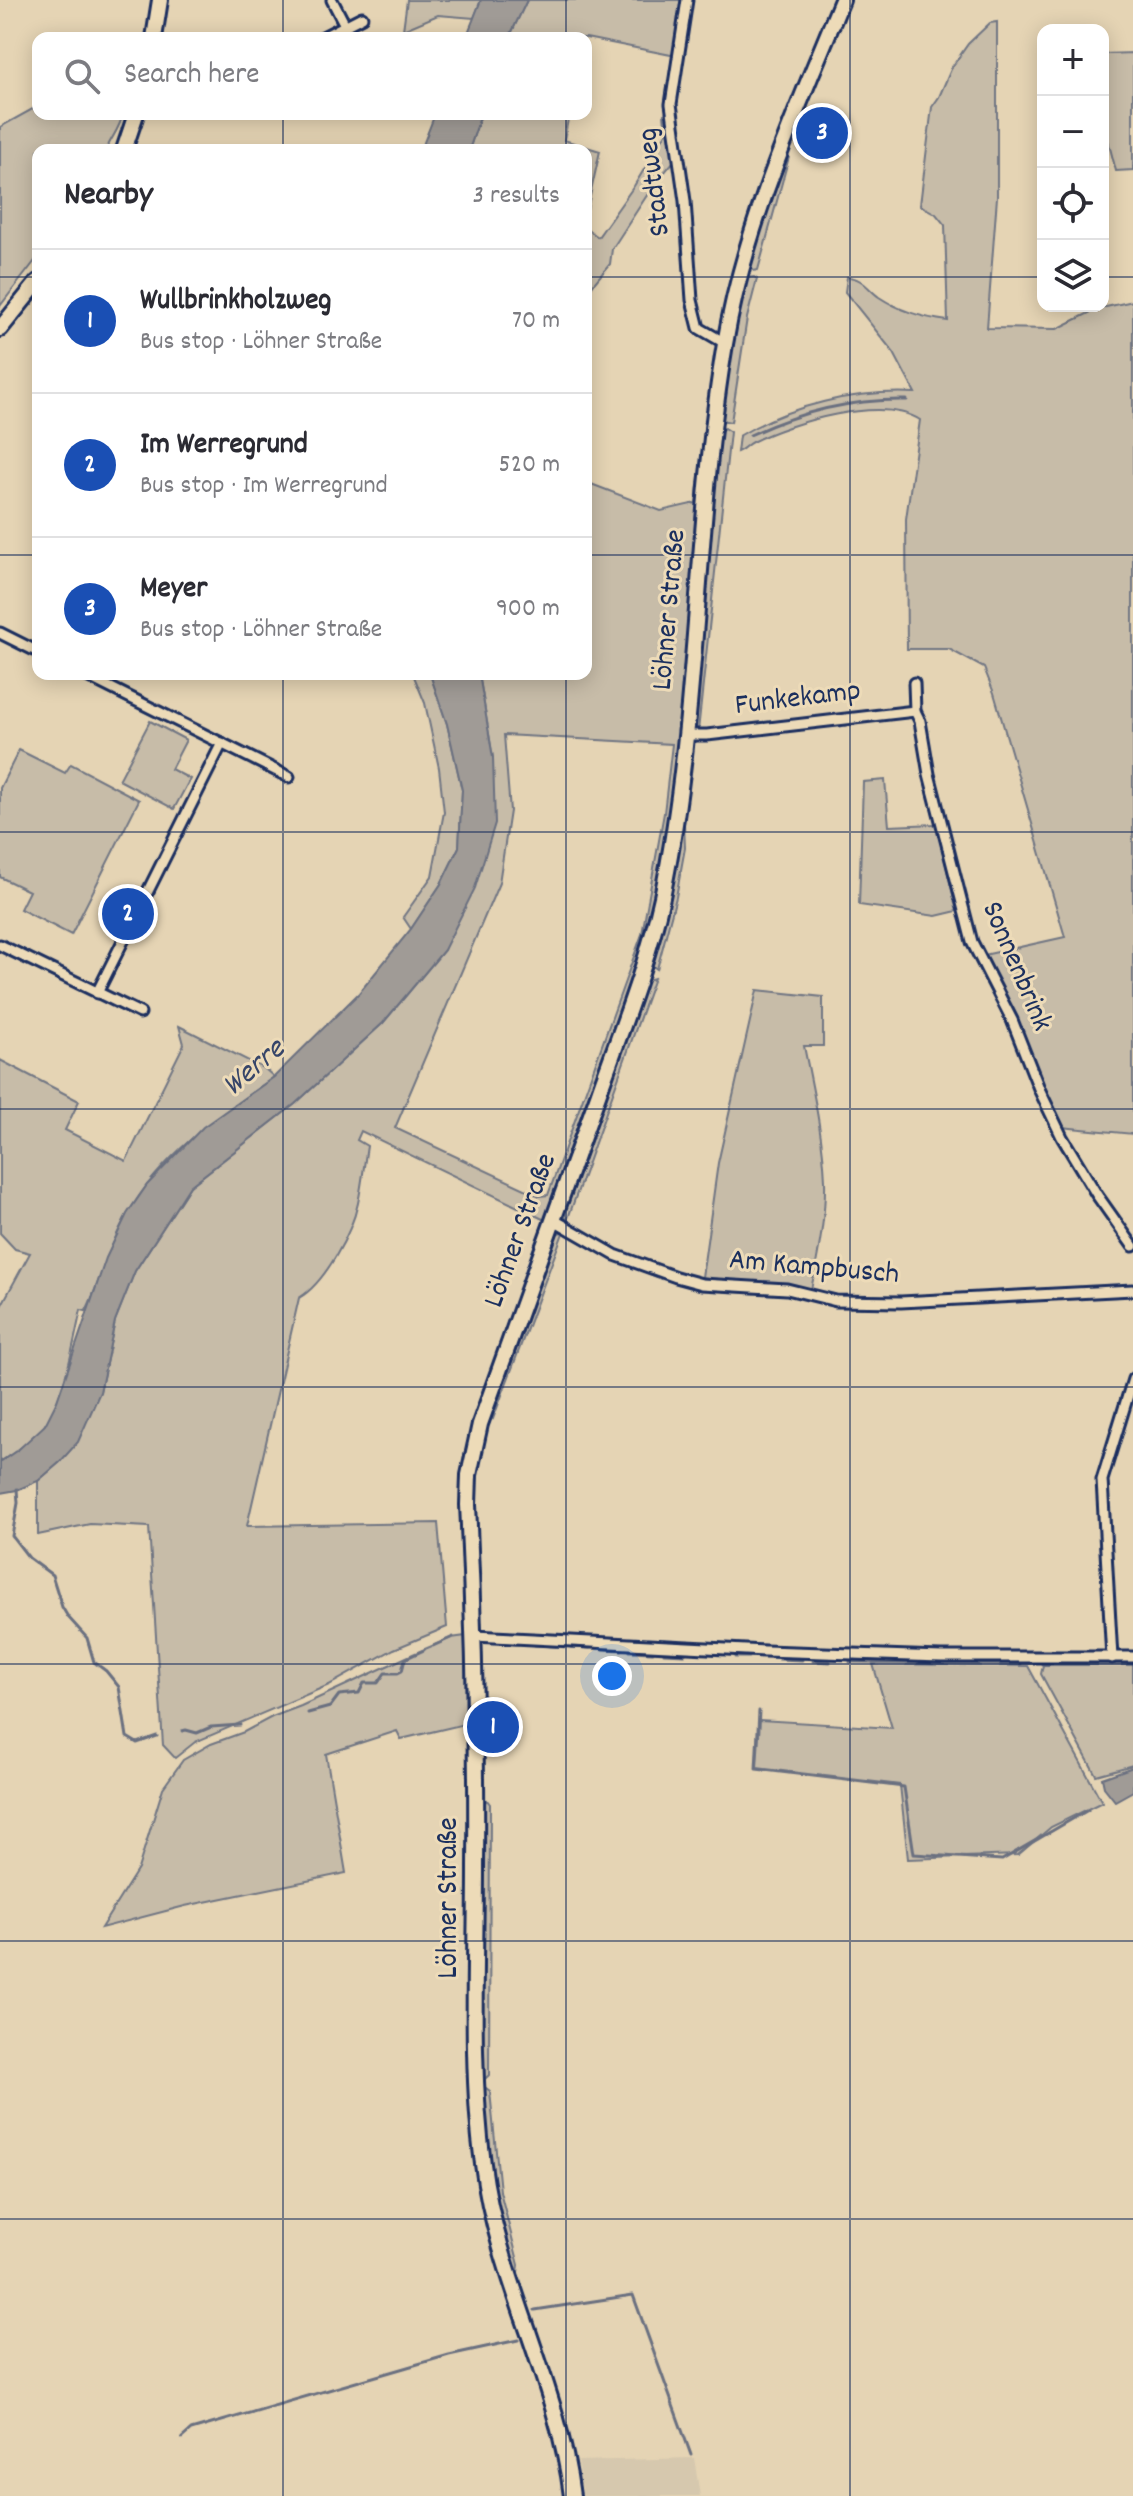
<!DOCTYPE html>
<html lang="en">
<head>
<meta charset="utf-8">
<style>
	:root { --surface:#fff; --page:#f7f7f7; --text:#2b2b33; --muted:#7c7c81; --line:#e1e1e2; --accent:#2563eb }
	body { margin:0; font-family:Dekko,sans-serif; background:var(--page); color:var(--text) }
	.controls { position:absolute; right:24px; top:24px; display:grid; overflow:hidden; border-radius:16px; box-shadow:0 4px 20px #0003 }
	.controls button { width:72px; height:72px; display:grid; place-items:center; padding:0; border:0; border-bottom:2px solid var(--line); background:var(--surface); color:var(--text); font:40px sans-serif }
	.you { position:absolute; left:612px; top:1676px; width:28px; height:28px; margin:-20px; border:6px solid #fff; border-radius:50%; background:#1a73e8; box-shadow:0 0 0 12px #1a73e833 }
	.badge { display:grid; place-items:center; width:52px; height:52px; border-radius:50%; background:var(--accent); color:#fff; font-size:26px; font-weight:700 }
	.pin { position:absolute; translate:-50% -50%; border:4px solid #fff; box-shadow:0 2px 8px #0006 }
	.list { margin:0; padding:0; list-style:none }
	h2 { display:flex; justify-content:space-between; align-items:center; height:104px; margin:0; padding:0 32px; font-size:34px }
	h2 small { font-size:26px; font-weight:400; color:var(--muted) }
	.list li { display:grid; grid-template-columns:52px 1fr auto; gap:24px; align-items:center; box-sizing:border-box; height:144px; padding:0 32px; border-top:2px solid var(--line) }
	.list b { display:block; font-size:30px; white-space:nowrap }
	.list p { margin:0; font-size:26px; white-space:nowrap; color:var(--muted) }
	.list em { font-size:26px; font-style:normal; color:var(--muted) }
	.icon { flex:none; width:44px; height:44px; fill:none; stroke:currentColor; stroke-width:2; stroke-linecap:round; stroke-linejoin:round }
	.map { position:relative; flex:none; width:1133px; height:2496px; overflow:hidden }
	.search { position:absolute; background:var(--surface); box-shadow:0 4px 20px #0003; left:32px; top:32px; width:560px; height:88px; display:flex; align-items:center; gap:20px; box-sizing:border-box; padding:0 28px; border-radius:16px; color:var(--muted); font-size:30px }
	.panel { position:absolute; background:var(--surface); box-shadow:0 4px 20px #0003; left:32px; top:144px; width:560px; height:536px; border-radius:16px }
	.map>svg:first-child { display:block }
	.built { fill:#d6c8ae }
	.green { fill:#c7bca8; stroke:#717683; stroke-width:2; fill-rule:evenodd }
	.water { fill:#a09b96; stroke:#6b7080; stroke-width:2 }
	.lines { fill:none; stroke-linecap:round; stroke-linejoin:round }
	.stream { stroke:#6b7080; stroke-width:3 }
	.street-casing { stroke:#1b2f5e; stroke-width:15 }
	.secondary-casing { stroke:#1b2f5e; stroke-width:20 }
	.primary-casing { stroke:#1b2f5e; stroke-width:20 }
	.street { stroke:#eddbb8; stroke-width:9 }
	.secondary { stroke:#eddbb8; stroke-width:14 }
	.primary { stroke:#eddbb8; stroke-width:14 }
	.grid { fill:none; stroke:#1b2f5e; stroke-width:2; stroke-opacity:0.55 }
	.labels { text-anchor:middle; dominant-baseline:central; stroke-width:6; stroke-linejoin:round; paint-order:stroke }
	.street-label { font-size:30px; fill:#1b2f5e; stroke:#eddbb8 }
	.water-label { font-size:32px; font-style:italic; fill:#364569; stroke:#eddbb8 }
</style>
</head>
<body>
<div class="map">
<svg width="1133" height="2496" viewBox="0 0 1133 2496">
	<rect width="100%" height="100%" fill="#e5d4b4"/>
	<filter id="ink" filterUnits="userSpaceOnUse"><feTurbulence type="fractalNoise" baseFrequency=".0125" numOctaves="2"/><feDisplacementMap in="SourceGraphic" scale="16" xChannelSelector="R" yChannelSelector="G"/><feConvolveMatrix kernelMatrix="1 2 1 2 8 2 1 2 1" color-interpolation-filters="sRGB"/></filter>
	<g filter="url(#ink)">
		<polygon class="built" points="694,2458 700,2496 583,2496 578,2461"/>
		<g class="green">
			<polygon points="407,0 481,0 474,18 438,15 403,30"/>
			<polygon points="527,0 692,0 681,57 586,38 509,38"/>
			<path d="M 997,22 L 997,197 L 987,328 L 1057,329 L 1097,309 L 1133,301 L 1133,1134 L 1061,1127 L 984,955 L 1065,937 L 994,693 L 984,668 L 949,649 L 907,649 L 906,519 L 920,420 C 881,395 790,423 752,442 C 746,445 743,450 737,452 L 739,436 C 790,405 856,390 915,393 L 894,353 L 845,292 L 847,277 C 862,277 868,289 879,297 C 900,311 924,318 948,321 L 945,225 L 936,214 L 920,205 L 932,107 L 939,97 L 952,67 L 968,44 L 990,23 Z"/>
			<polygon points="1133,53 1133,170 1116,171 1103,121 1103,54"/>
			<path d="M 38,106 L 38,114 L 123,114 C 119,130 112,136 106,150 L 38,150 L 38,257 L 0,306 L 0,127 Z"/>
			<polygon points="668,113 674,161 653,186 612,249 610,264 586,293 586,228 598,237 634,186 666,133 664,114"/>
			<polygon points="481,114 569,114 564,140 600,151 586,214 586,150 469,150"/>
			<polygon points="789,157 758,270 754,271 749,266 776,177"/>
			<polygon points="754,277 757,279 747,318 731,422 720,420 727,365 746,278"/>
			<path d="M 705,423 L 709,424 L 678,743 L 670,813 L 651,919 L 636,968 L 547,1221 L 361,1131 L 357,1140 L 367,1146 C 364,1165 362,1184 358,1203 C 352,1232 325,1283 299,1298 L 247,1526 L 438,1523 L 447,1627 L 394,1649 L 329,1685 L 195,1742 L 175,1758 L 163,1745 L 149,1527 L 90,1524 L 38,1535 L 38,1481 L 60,1462 L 100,1392 L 115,1321 L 135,1271 L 190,1186 L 295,1104 L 383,1023 L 444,950 L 493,758 L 479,674 L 586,674 L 586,482 L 661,511 L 696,503 ZM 504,735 L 672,744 L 664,813 L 642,934 L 548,1195 L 540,1196 L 395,1128 L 499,883 L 510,811 Z"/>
			<polygon points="724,428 730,432 698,731 696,731 692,726 719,432"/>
			<polygon points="413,674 430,674 447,724 462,790 459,847 441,884 411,929 403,917 432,876 444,812 439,768 425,703"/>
			<polygon points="150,721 186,740 171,769 190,779 174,809 119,780"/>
			<polygon points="692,743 684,824 685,848 676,897 657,969 650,964"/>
			<polygon points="19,750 65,773 71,764 139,800 71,935 20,909 29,891 0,877 0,788"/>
			<polygon points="885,780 889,826 936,824 957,911 936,916 859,905 863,782"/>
			<polygon points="654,978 567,1221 564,1211 644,981"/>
			<path d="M 757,990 L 823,997 L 823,1046 L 804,1046 C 813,1091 823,1135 825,1180 C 826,1216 818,1255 811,1290 C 775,1283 738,1284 702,1277 L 718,1163 Z"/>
			<path d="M 179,1026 L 265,1069 L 274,1077 C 219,1115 161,1155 127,1215 C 109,1245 101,1279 86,1311 L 81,1310 C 73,1344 65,1398 44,1426 C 33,1440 15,1452 0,1462 L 0,1308 L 30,1253 L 15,1249 L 0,1233 L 0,1060 L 79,1101 L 65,1130 L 126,1161 L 184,1044 Z"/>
			<polygon points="561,1232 563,1233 493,1419 490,1416 554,1235"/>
			<polygon points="466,1636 465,1724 401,1739 397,1731 326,1754 346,1873 185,1906 101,1928 138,1869 163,1788 183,1760 211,1744 244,1732 272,1717 301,1706 413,1654 451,1638"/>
			<polygon points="873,1664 1028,1666 1102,1802 1051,1827 1018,1855 908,1859 900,1785 757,1768 760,1720 892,1728"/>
			<polygon points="1043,1665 1133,1665 1133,1765 1096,1775 1041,1674"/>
			<polygon points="487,1800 490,1804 489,2075 485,2079 482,2077 483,1804"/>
			<path d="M 486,2088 L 490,2091 L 500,2191 L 519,2265 L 518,2272 L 515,2271 C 497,2212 488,2153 482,2092 Z"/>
		</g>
		<g class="water">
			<polygon points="481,0 527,0 509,38 466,38"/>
			<polygon points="435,114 481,114 469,150 421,150"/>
			<polygon points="430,674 479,674 493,758 495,823 475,888 444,950 383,1023 295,1104 190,1186 135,1271 115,1321 100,1392 78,1442 60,1462 38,1481 17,1490 0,1493 0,1462 19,1449 45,1425 57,1401 106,1258 127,1214 147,1185 203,1127 274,1077 359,993 411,929 441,884 459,847 462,790 447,724"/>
			<polygon points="1133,1767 1133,1791 1115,1801 1104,1787 1102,1778"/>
		</g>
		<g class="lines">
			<g class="stream">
				<path d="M 750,435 C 801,411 851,399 907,400"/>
				<polyline points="17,1489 18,1503 12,1536 29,1558 52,1575 62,1607 68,1617 87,1638 94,1662 106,1671 119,1687 127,1737 137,1743 157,1736"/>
				<polyline points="501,1643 518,1644"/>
				<polyline points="535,1645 556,1646"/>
				<polyline points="433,1646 453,1637"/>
				<polyline points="571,1647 590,1648"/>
				<polyline points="603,1649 622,1650"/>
				<polyline points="630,1651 653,1652"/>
				<polyline points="664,1653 685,1654"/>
				<polyline points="735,1657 749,1657"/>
				<polyline points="779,1659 802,1660"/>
				<polyline points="813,1661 830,1662"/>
				<polyline points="850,1662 1021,1664"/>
				<polyline points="1042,1664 1133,1664"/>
				<polyline points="759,1711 756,1769 904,1787 914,1854 1002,1860 1088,1810"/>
				<polyline points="308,1713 330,1707 339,1695 359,1693 364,1683 378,1683 385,1673 398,1673 402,1671 405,1659 424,1650"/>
				<polyline points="182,1731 186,1730 197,1733 211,1727 240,1725"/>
				<polyline points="535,2310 633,2295 691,2455"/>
				<polyline points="182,2438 191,2430 449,2355 518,2340"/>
			</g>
			<defs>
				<g id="street">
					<polyline points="332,0 346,27"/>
					<polyline points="687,0 671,104 685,201 692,300 699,328 725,343"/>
					<polyline points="321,38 362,17"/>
					<polyline points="0,633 38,652"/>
					<polyline points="83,674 289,777"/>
					<polyline points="914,683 915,711 920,721 929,774 972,942 1012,1020 1040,1091 1062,1137 1097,1195 1133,1246"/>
					<polyline points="686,735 707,735 915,711"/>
					<polyline points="0,945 140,1013"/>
					<polyline points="97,993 222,743"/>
					<polyline points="554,1220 615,1255 676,1277 702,1284 787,1289 836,1301 901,1302 1133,1290"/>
					<polyline points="474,1636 765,1651 941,1657 1133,1657"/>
					<polyline points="1112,1658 1102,1480 1133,1379"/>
				</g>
				<path id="secondary" d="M 572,2496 C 558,2381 497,2278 483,2164 C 470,2066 476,1966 476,1868 C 477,1747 474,1626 468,1505 L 469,1475 L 480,1424 C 519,1314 559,1205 598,1095 C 621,1030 647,965 662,897 C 700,715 694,527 725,344 C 745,224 796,112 842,0"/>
				<g id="primary">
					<polyline points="154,38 160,0"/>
					<polyline points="124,150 136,114"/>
					<polyline points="0,329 38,282"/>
				</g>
			</defs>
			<use href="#street" class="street-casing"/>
			<use href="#secondary" class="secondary-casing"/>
			<use href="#primary" class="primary-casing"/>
			<use href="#street" class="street"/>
			<use href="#secondary" class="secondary"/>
			<use href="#primary" class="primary"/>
		</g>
	</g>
	<path class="grid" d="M 283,0 L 283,38M 566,0 L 566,38M 850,0 L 850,2496M 283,114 L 283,150M 566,114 L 566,150M 0,277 L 38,277M 586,277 L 1043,277M 1103,277 L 1133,277M 0,555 L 38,555M 586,555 L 1133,555M 283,674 L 283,2496M 566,674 L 566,2496M 0,832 L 1133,832M 0,1109 L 1133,1109M 0,1387 L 1133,1387M 0,1664 L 1133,1664M 0,1941 L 1133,1941M 0,2219 L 1133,2219"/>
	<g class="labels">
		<g class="street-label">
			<text transform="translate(656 182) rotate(-97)">Stadtweg</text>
			<text transform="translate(671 610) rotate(-85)">Löhner Straße</text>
			<text transform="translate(798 700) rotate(-7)">Funkekamp</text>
			<text transform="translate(1015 967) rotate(67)">Sonnenbrink</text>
			<text transform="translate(522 1231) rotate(-70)">Löhner Straße</text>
			<text transform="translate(814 1269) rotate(5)">Am Kampbusch</text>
			<text transform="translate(450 1898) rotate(-90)">Löhner Straße</text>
		</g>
		<g class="water-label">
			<text transform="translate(255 1069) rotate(-40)">Werre</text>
		</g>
	</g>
</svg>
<div class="controls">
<button>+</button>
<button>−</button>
<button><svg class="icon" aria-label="locate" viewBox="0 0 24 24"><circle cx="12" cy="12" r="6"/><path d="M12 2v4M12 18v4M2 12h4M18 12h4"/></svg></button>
<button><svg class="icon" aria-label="layers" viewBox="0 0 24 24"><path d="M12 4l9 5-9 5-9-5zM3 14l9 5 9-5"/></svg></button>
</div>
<div class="you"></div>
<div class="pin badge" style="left:493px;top:1727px;background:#1a4fb4">1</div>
<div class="pin badge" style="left:128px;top:914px;background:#1a4fb4">2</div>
<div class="pin badge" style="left:822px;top:133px;background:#1a4fb4">3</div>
<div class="search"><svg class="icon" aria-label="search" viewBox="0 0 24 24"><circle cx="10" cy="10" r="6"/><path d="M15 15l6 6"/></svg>Search here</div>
<section class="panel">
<h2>Nearby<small>3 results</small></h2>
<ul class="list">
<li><span class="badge" style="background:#1a4fb4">1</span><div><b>Wullbrinkholzweg</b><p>Bus stop · Löhner Straße</p></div><em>70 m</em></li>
<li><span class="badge" style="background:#1a4fb4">2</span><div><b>Im Werregrund</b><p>Bus stop · Im Werregrund</p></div><em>520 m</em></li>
<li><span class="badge" style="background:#1a4fb4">3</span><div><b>Meyer</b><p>Bus stop · Löhner Straße</p></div><em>900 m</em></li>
</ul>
</section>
</div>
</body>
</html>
